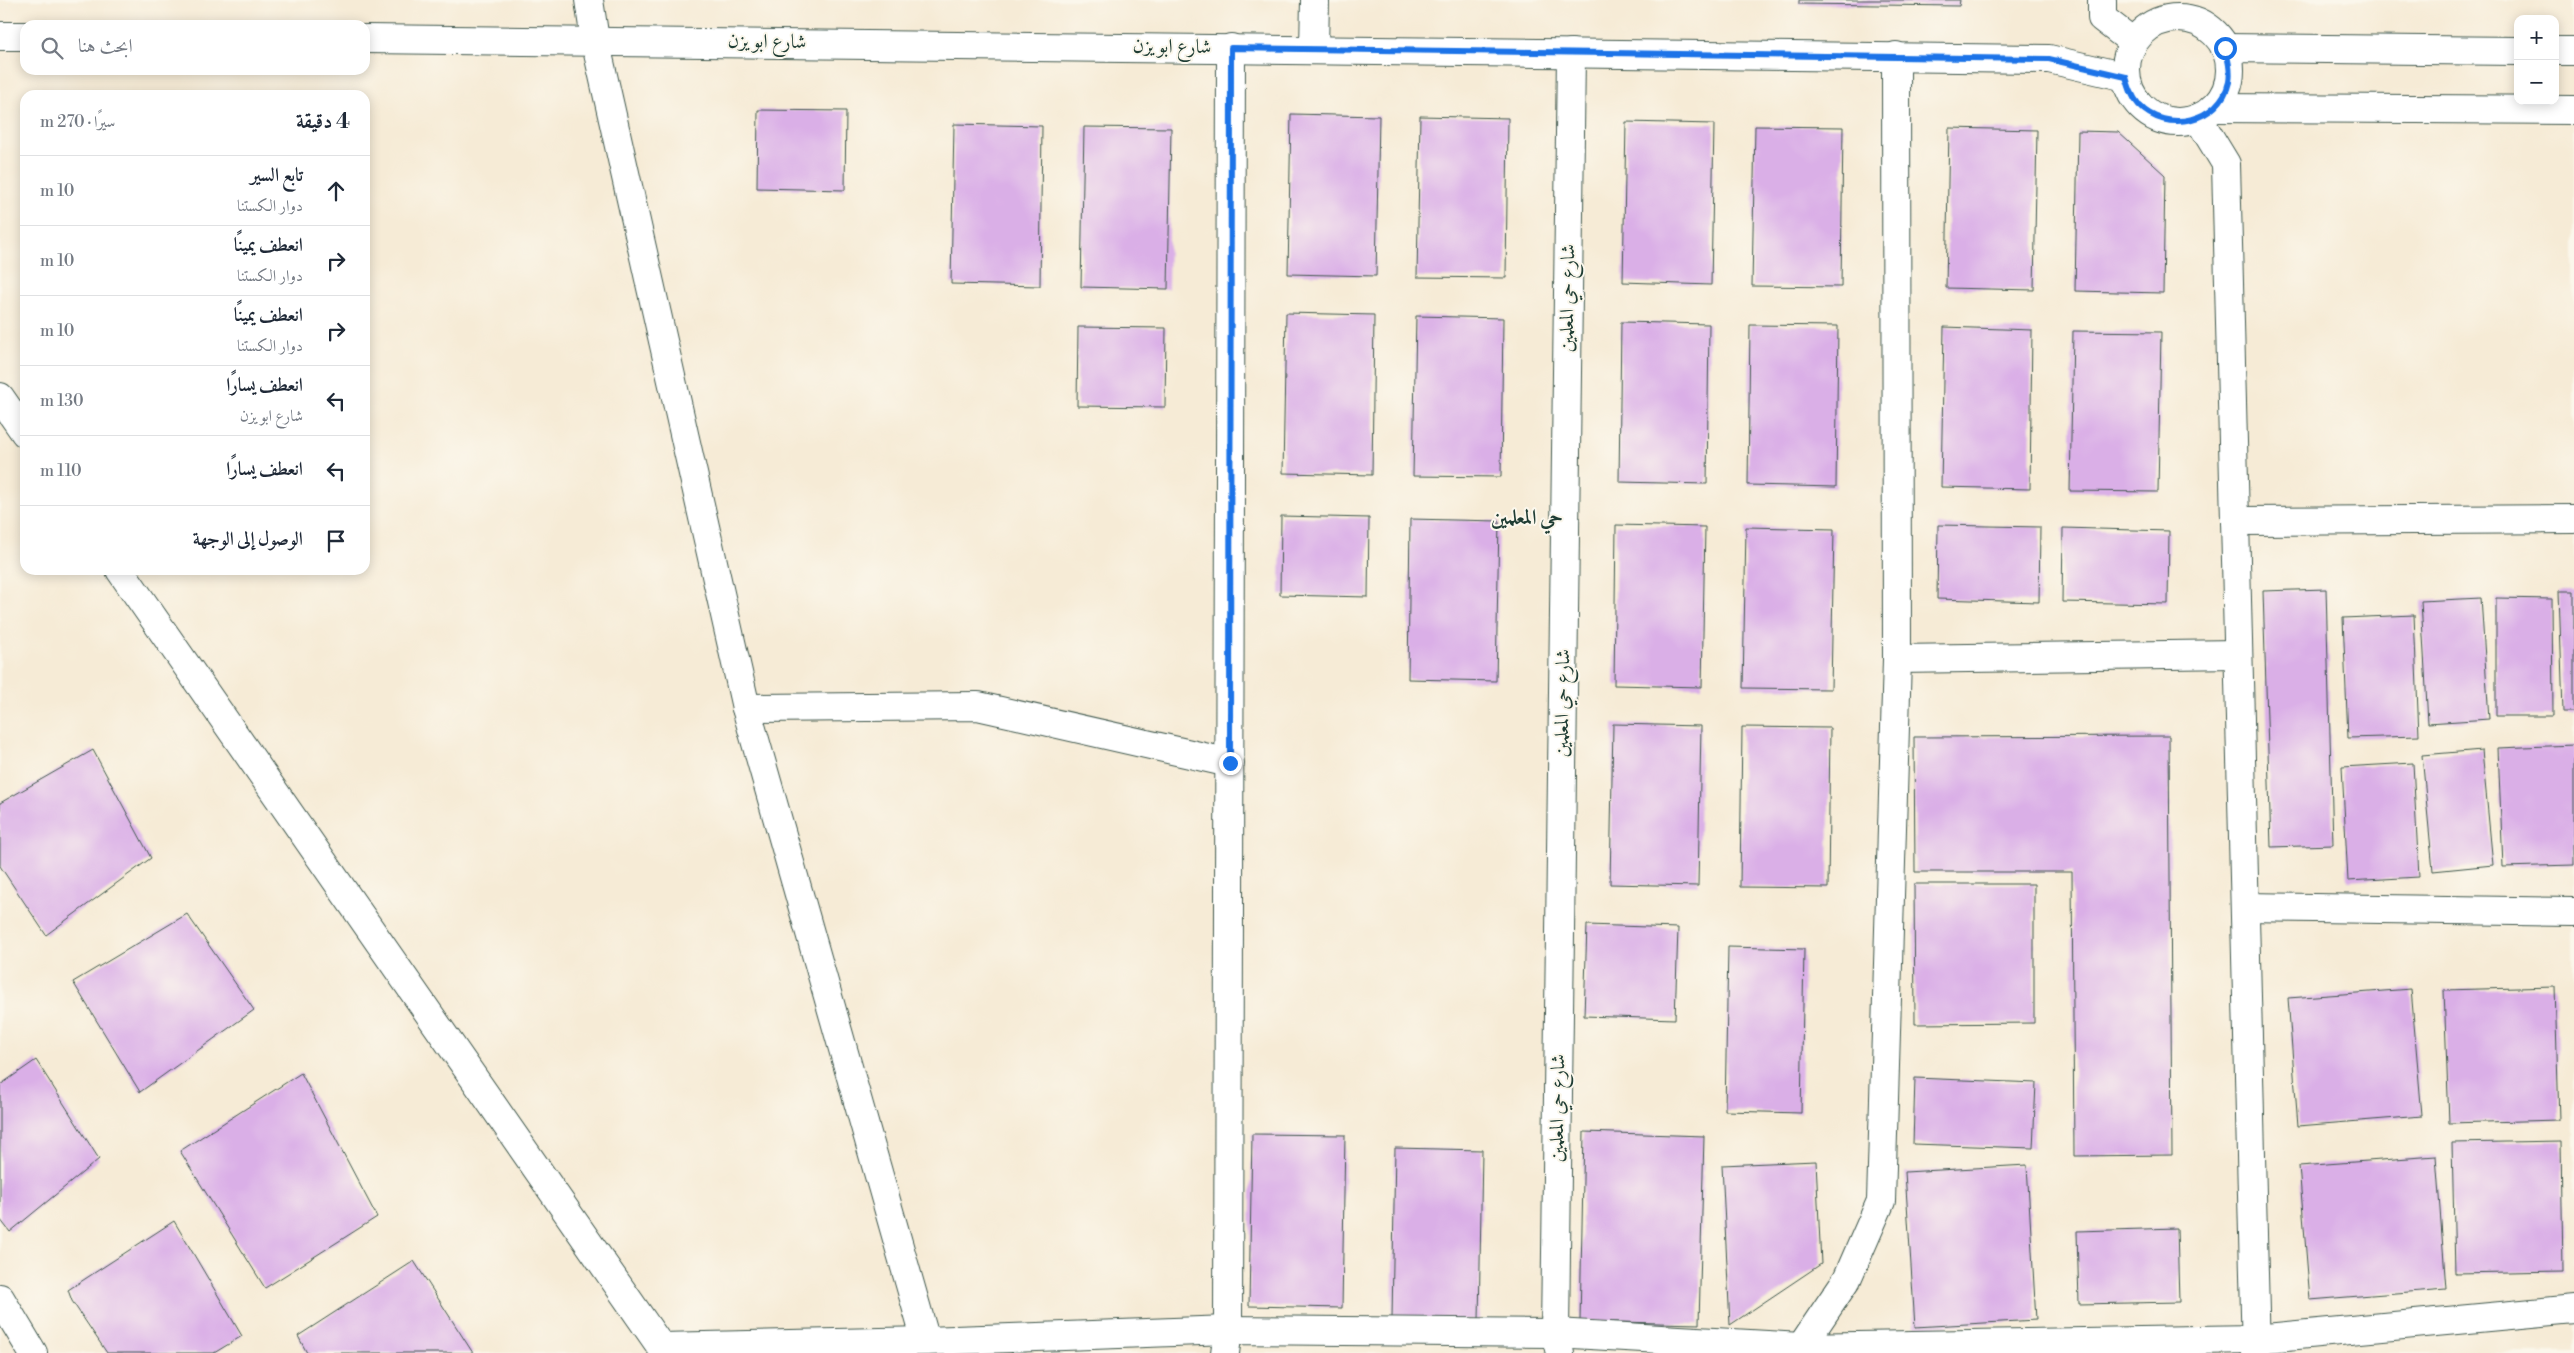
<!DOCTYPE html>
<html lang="ar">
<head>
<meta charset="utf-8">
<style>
	:root { --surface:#fff; --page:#f6f6f7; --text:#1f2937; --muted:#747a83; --line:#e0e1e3 }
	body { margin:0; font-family:"Libre Bodoni",Amiri,serif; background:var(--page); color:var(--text); direction:rtl }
	.controls { position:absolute; right:15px; top:15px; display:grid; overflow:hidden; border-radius:10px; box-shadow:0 2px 12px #0003 }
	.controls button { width:45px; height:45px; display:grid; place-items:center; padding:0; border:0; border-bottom:1px solid var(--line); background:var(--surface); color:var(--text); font:25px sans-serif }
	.stop { position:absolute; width:15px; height:15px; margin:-11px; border:4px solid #1a73e8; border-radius:50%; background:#fff }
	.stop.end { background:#1a73e8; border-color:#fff; box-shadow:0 1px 5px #0008 }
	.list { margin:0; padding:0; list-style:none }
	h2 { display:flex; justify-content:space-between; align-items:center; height:65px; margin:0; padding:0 20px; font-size:21px }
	h2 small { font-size:16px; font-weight:400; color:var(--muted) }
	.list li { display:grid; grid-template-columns:32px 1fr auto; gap:15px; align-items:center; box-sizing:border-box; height:70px; padding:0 20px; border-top:1px solid var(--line) }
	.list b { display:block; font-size:19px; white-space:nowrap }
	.list p { margin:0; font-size:16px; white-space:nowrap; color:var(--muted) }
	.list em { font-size:16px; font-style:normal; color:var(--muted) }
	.icon { flex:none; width:28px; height:28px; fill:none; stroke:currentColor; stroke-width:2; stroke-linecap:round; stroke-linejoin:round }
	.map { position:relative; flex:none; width:2574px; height:1353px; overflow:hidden; direction:ltr }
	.search { position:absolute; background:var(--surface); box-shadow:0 2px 12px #0003; left:20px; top:20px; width:350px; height:55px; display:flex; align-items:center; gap:12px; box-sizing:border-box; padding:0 18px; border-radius:15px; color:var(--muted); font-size:19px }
	.panel { position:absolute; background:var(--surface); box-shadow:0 2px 12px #0003; left:20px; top:90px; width:350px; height:485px; border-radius:15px; direction:rtl }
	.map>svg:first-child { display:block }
	.building { fill:#daafe7 }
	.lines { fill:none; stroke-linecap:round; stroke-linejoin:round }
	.minor-casing { stroke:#3f574c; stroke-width:30 }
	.tertiary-casing { stroke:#3f574c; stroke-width:30 }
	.minor { stroke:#fff; stroke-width:28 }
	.tertiary { stroke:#fff; stroke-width:28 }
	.route { stroke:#1a73e8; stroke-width:6 }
	.labels { text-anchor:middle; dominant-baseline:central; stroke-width:4; stroke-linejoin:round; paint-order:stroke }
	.street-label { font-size:20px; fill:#1f3d34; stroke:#fbf7ec }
	.neighbourhood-label { font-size:21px; font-weight:bold; fill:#1f3d34; stroke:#fbf7ec }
</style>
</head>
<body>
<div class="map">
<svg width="2574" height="1353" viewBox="0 0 2574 1353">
	<rect width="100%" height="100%" fill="#fbf7ec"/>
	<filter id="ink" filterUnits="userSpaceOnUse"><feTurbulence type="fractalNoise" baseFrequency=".02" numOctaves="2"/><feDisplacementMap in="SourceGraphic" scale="10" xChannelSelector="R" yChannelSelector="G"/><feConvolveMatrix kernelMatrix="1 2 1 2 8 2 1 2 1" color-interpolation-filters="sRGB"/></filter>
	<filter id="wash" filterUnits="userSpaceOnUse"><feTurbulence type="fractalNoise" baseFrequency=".0096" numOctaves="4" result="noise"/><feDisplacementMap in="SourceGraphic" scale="20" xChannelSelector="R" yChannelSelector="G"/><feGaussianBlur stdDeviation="1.12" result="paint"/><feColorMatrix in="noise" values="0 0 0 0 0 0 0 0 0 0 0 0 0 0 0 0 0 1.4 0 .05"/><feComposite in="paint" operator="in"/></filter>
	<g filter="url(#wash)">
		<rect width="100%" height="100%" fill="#f6ebd6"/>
		<g id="blocks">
			<g class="building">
				<polygon points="1799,0 1960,0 1959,6 1799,4"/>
				<polygon points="758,110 846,111 845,190 757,188"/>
				<polygon points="1291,114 1379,116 1376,276 1288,274"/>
				<polygon points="1420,116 1508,118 1506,278 1417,277"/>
				<polygon points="1626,122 1714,124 1711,285 1623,282"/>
				<polygon points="954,124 1042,126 1040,286 951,284"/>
				<polygon points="1755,126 1843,127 1841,287 1752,286"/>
				<polygon points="1084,127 1171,128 1168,289 1081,287"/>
				<polygon points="1949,128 2037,130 2034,290 1946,288"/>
				<polygon points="2078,131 2118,132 2165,175 2163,293 2075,291"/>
				<polygon points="1286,313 1374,315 1372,475 1283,473"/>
				<polygon points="1416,316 1503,318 1501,477 1413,476"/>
				<polygon points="1621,322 1709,324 1707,484 1619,482"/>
				<polygon points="1750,325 1838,326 1836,487 1748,485"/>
				<polygon points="1078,327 1166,328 1165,407 1077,406"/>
				<polygon points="1944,327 2032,330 2030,489 1941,487"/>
				<polygon points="2073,331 2161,332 2158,492 2070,491"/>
				<polygon points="1281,516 1369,518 1368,597 1280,595"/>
				<polygon points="1410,519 1499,521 1496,681 1408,679"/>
				<polygon points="1616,525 1705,527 1702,687 1614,685"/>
				<polygon points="1938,525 2040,527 2039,602 1937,599"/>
				<polygon points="1746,527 1834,529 1831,689 1743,688"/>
				<polygon points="2063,528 2169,531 2168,604 2062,602"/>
				<polygon points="2326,589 2333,845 2271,847 2263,591"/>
				<polygon points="2559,591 2574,591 2574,712 2563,712"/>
				<polygon points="2481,598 2489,719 2428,723 2421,601"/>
				<polygon points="2496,598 2552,599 2553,716 2496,716"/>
				<polygon points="2414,615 2419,736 2348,738 2343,618"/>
				<polygon points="1613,724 1701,726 1698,886 1610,884"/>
				<polygon points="1742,727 1830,728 1828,888 1740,887"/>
				<polygon points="2169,736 2172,1155 2074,1156 2072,872 1915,872 1914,737"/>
				<polygon points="2574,745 2574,865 2503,867 2498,748"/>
				<polygon points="93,750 151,858 46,935 0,866 0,803"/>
				<polygon points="2482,750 2493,865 2433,871 2422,755"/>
				<polygon points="2413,763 2419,877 2348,881 2342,767"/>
				<polygon points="1914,884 2034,884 2034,1023 1915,1024"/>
				<polygon points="187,914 254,1010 140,1092 73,982"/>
				<polygon points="1587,925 1678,928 1675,1019 1584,1016"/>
				<polygon points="1728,947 1804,949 1801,1113 1725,1111"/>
				<polygon points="2555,987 2559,1120 2449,1123 2444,990"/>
				<polygon points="2411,989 2422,1116 2298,1126 2288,998"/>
				<polygon points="36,1060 99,1159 10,1232 0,1219 0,1085"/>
				<polygon points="301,1073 377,1217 265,1288 180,1151"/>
				<polygon points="1915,1078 2036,1083 2033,1148 1913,1144"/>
				<polygon points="1584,1132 1704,1136 1699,1324 1580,1321"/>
				<polygon points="1252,1134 1345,1135 1342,1308 1249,1306"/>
				<polygon points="2561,1141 2563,1271 2455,1273 2452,1143"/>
				<polygon points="1395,1148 1482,1150 1479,1321 1392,1319"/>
				<polygon points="2436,1156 2446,1289 2310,1300 2299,1166"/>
				<polygon points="1816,1161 1821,1264 1730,1325 1722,1165"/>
				<polygon points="2027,1165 2036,1320 1915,1327 1905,1172"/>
				<polygon points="174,1221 242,1336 214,1353 107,1353 72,1301 68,1290"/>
				<polygon points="2177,1228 2179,1302 2079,1304 2077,1231"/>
				<polygon points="414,1261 473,1353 307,1353 298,1336"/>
			</g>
		</g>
	</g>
	<g filter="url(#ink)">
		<use href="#blocks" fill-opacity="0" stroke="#3f574c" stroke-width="1"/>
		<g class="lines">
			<defs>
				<g id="minor">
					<polyline points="589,0 595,40 746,708 926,1341"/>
					<polyline points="0,36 25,36"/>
					<polyline points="365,39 2049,59 2126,77"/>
					<polyline points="1314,49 1315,0"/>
					<polyline points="0,397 25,433"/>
					<polyline points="2235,521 2574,519"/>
					<polyline points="120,570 661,1347 926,1341 1228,1330 1555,1333 1801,1347 2255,1339 2574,1309"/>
					<polyline points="1897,659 2238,654"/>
					<polyline points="746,708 978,706 1230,763"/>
					<polyline points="2245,907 2574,912"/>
					<polyline points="0,1298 33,1353"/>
					<polyline points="1225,1353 1228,1330 1231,48"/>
					<polyline points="1560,1353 1555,1333 1571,53"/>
					<polyline points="1797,1353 1847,1279 1881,1201 1897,659 1896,56"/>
				</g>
				<g id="tertiary">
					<polyline points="2102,0 2102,18 2133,42"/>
					<circle cx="2178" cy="70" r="52"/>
					<polyline points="2225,48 2518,51"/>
					<polyline points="2555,51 2574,51"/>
					<polyline points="2213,108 2574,110"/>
					<polyline points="2198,118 2226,164 2256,1353"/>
				</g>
			</defs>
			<use href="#minor" class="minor-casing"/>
			<use href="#tertiary" class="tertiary-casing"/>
			<use href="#minor" class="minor"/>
			<use href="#tertiary" class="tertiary"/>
		</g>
	</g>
	<g class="lines" filter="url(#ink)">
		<path class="route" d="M 1230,763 L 1231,48 L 2049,59 L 2126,77 C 2129,87 2132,97 2139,105 C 2166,134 2220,122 2229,82 C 2231,70 2228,59 2225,48"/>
	</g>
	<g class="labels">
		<g class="street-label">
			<text transform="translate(767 42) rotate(1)">شارع ابو يزن</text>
			<text transform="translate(1172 47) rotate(1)">شارع ابو يزن</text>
			<text transform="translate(1568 298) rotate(-89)">شارع حي المعلمين</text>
			<text transform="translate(1563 703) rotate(-89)">شارع حي المعلمين</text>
			<text transform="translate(1558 1108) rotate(-89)">شارع حي المعلمين</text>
		</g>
		<g class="neighbourhood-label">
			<text x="1527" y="518">حي المعلمين</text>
		</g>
	</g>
</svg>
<div class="controls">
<button>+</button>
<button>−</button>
</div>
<div class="stop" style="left:2225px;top:48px"></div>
<div class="stop end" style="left:1230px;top:763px"></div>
<div class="search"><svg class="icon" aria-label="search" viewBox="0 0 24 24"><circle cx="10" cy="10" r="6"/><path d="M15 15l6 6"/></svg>ابحث هنا</div>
<section class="panel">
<h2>4 دقيقة<small>سيرًا · 270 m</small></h2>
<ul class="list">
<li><svg class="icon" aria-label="ahead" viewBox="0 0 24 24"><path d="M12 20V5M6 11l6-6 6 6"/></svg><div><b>تابع السير</b><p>دوار الكستنا</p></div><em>10 m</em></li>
<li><svg class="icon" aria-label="right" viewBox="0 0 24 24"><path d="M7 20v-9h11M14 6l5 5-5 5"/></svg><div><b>انعطف يمينًا</b><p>دوار الكستنا</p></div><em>10 m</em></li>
<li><svg class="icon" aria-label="right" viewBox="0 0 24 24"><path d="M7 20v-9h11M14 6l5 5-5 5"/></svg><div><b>انعطف يمينًا</b><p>دوار الكستنا</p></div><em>10 m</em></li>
<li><svg class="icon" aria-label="left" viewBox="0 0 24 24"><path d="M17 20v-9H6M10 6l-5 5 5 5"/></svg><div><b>انعطف يسارًا</b><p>شارع ابو يزن</p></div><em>130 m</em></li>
<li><svg class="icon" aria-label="left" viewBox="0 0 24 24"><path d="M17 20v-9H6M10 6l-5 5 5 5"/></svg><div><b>انعطف يسارًا</b></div><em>110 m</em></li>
<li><svg class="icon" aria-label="arrive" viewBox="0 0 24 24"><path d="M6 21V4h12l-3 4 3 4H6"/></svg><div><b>الوصول إلى الوجهة</b></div></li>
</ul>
</section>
</div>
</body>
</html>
